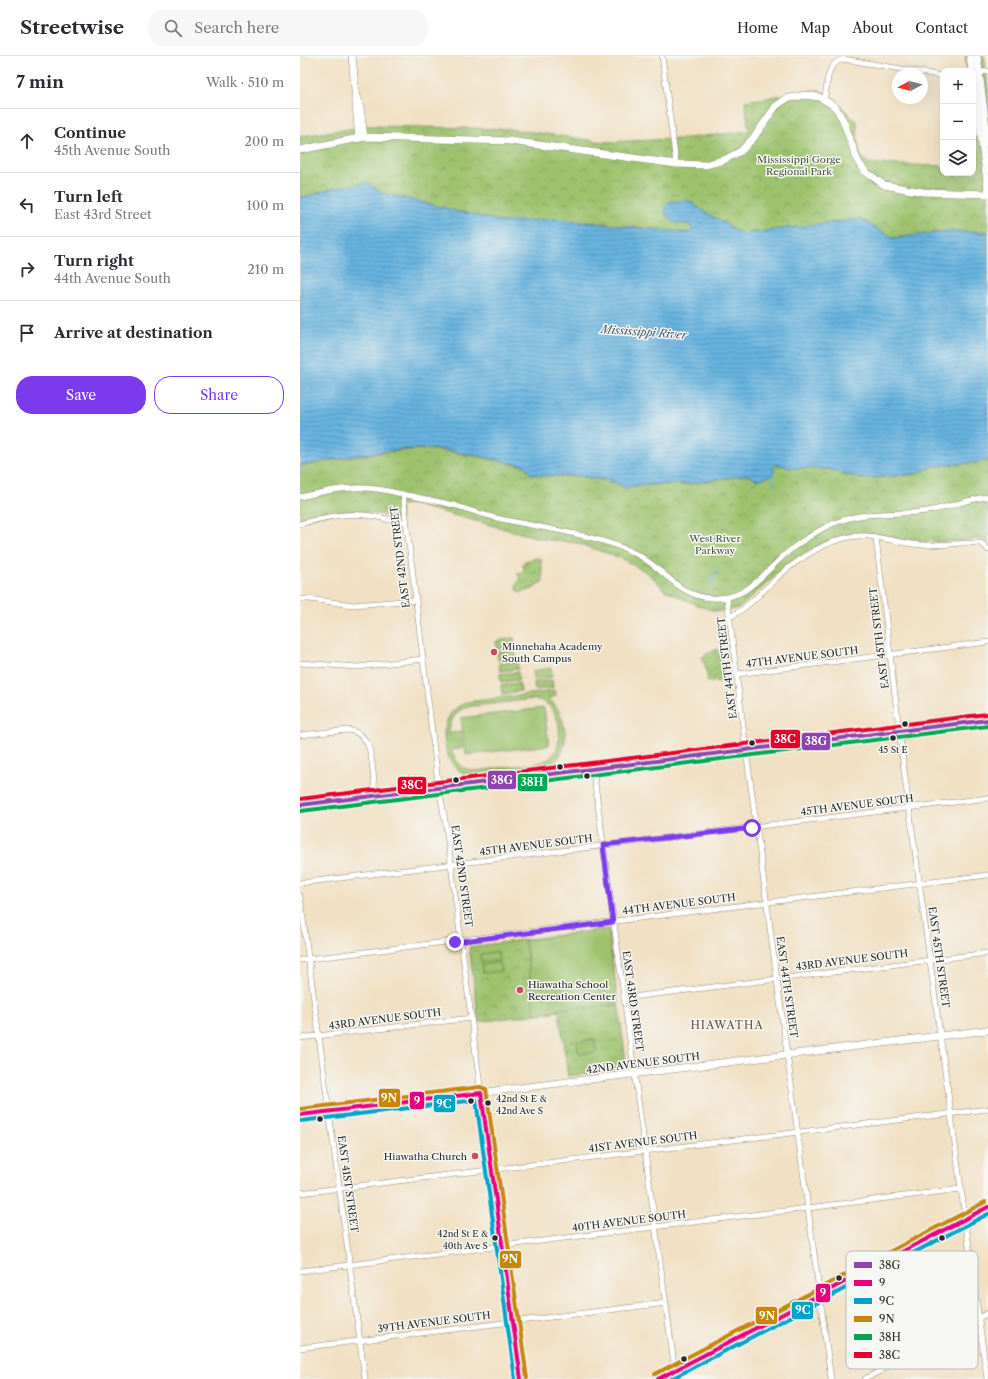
<!DOCTYPE html>
<html lang="en">
<head>
<meta charset="utf-8">
<style>
	:root { --surface:#fff; --page:#f7f7f7; --text:#2b2b33; --muted:#7c7c81; --line:#e1e1e2; --accent:#7c3aed }
	body { margin:0; font-family:"Libre Caslon Text",serif; background:var(--page); color:var(--text) }
	.controls { position:absolute; right:12px; top:12px; display:grid; overflow:hidden; border-radius:8px; box-shadow:0 4px 16px #0002 }
	.controls button { width:36px; height:36px; display:grid; place-items:center; padding:0; border:0; border-bottom:1px solid var(--line); background:var(--surface); color:var(--text); font:20px sans-serif }
	.compass { position:absolute; left:592px; top:12px; width:36px; height:36px; border-radius:50%; background:var(--surface); box-shadow:0 4px 16px #0002; rotate:263deg }
	.stop { position:absolute; width:12px; height:12px; margin:-9px; border:3px solid #7c3aed; border-radius:50%; background:#fff }
	.stop.end { background:#7c3aed; border-color:#fff; box-shadow:0 1px 4px #0008 }
	.list { margin:0; padding:0; list-style:none }
	h2 { display:flex; justify-content:space-between; align-items:center; height:52px; margin:0; padding:0 16px; font-size:17px }
	h2 small { font-size:13px; font-weight:400; color:var(--muted) }
	.list li { display:grid; grid-template-columns:26px 1fr auto; gap:12px; align-items:center; box-sizing:border-box; height:64px; padding:0 16px; border-top:1px solid var(--line) }
	.list b { display:block; font-size:15px; white-space:nowrap }
	.list p { margin:0; font-size:13px; white-space:nowrap; color:var(--muted) }
	.list em { font-size:13px; font-style:normal; color:var(--muted) }
	.actions { display:flex; gap:8px; padding:12px 16px }
	.actions a { flex:1; padding:9px 0; border:1px solid var(--accent); border-radius:16px; text-align:center; font-size:14px; color:var(--accent) }
	.actions .main { background:var(--accent); color:#fff }
	.icon { flex:none; width:22px; height:22px; fill:none; stroke:currentColor; stroke-width:2; stroke-linecap:round; stroke-linejoin:round }
	.map { position:relative; flex:none; width:688px; height:1323px; overflow:hidden }
	header { display:flex; align-items:center; gap:24px; box-sizing:border-box; height:56px; padding:0 20px; background:var(--surface); border-bottom:1px solid var(--line) }
	header strong { font-size:19px }
	nav { display:flex; gap:22px; margin-inline-start:auto; font-size:14px }
	.search { width:280px; height:36px; background:var(--page); display:flex; align-items:center; gap:10px; box-sizing:border-box; padding:0 14px; border-radius:16px; color:var(--muted); font-size:15px }
	main { display:flex }
	aside { flex:1; background:var(--surface) }
	.map>svg:first-child { display:block }
	.park { fill:url(#park-crowns); stroke:#64764c }
	.garden { fill:url(#garden-dots); stroke:#64764c }
	.pitch { fill:#9dc26d; stroke:#64764c; fill-rule:evenodd }
	.water { fill:url(#water-rules); stroke:#487086 }
	.lines { fill:none; stroke-linecap:round; stroke-linejoin:round }
	.stream { stroke:#66b4e0; stroke-width:1.5 }
	.street-casing { stroke:#8e8677; stroke-width:6 }
	.secondary-casing { stroke:#8e8677; stroke-width:8 }
	.street { stroke:#fff; stroke-width:5 }
	.secondary { stroke:#fff; stroke-width:7 }
	.bus-1-casing { stroke:#f6f6f2; stroke-width:7 }
	.bus-2-casing { stroke:#f6f6f2; stroke-width:7 }
	.bus-3-casing { stroke:#f6f6f2; stroke-width:7 }
	.bus-4-casing { stroke:#f6f6f2; stroke-width:7 }
	.bus-5-casing { stroke:#f6f6f2; stroke-width:7 }
	.bus-6-casing { stroke:#f6f6f2; stroke-width:7 }
	.bus-1 { stroke:#8e44ad; stroke-width:4 }
	.bus-2 { stroke:#e5007d; stroke-width:4 }
	.bus-3 { stroke:#02a3c6; stroke-width:4 }
	.bus-4 { stroke:#c4870b; stroke-width:4 }
	.bus-5 { stroke:#00a651; stroke-width:4 }
	.bus-6 { stroke:#e4002b; stroke-width:4 }
	.route { stroke:#7c3aed; stroke-width:5 }
	.poi-dot { fill:#d1495b; stroke:#f6f6f2; stroke-width:1.5 }
	.bus-dot { fill:#2b2b2b; stroke:#f6f6f2; stroke-width:1.5 }
	.labels { text-anchor:middle; dominant-baseline:central; stroke-width:3; stroke-linejoin:round; paint-order:stroke }
	.bus-label { font-size:9px; fill:#2b2b2b; stroke:#f6f6f2 }
	.park-label { font-size:10px; fill:#4d583f; stroke:#f6f6f2 }
	.street-label { font-size:10px; fill:#2b2b2b; stroke:#f6f6f2 }
	.poi-label { font-size:10px; fill:#2b2b2b; stroke:#f6f6f2; text-anchor:start }
	.water-label { font-size:11px; font-style:italic; fill:#405b6a; stroke:#f6f6f2 }
	.neighbourhood-label { font-size:11px; letter-spacing:1px; fill:#635346; stroke:#f6f6f2 }
	.key { fill:#f6f6f2; stroke:#b9b9b6; stroke-width:1 }
	.key-label { font-size:11px; fill:#2b2b2b }
	.line-badge { stroke:#f6f6f2; stroke-width:1.5 }
	.badge-label { font-size:11px; text-anchor:middle; font-weight:bold; fill:#fff }
</style>
</head>
<body>
<header>
<strong>Streetwise</strong>
<div class="search"><svg class="icon" aria-label="search" viewBox="0 0 24 24"><circle cx="10" cy="10" r="6"/><path d="M15 15l6 6"/></svg>Search here</div>
<nav><a>Home</a><a>Map</a><a>About</a><a>Contact</a></nav>
</header>
<main>
<aside>
<h2>7 min<small>Walk · 510 m</small></h2>
<ul class="list">
<li><svg class="icon" aria-label="ahead" viewBox="0 0 24 24"><path d="M12 20V5M6 11l6-6 6 6"/></svg><div><b>Continue</b><p>45th Avenue South</p></div><em>200 m</em></li>
<li><svg class="icon" aria-label="left" viewBox="0 0 24 24"><path d="M17 20v-9H6M10 6l-5 5 5 5"/></svg><div><b>Turn left</b><p>East 43rd Street</p></div><em>100 m</em></li>
<li><svg class="icon" aria-label="right" viewBox="0 0 24 24"><path d="M7 20v-9h11M14 6l5 5-5 5"/></svg><div><b>Turn right</b><p>44th Avenue South</p></div><em>210 m</em></li>
<li><svg class="icon" aria-label="arrive" viewBox="0 0 24 24"><path d="M6 21V4h12l-3 4 3 4H6"/></svg><div><b>Arrive at destination</b></div></li>
</ul>
<div class="actions"><a class="main">Save</a><a>Share</a></div>
</aside>
<div class="map">
<svg width="688" height="1323" viewBox="0 0 688 1323">
	<defs>
		<pattern id="park-crowns" width="20" height="18" patternUnits="userSpaceOnUse"><rect width="20" height="18" fill="#9dc26d"/><path d="M2 6a3 3 0 1 1 6 0M12 15a3 3 0 1 1 6 0" fill="none" stroke="#809e5a"/></pattern>
		<pattern id="garden-dots" width="8" height="8" patternUnits="userSpaceOnUse"><rect width="8" height="8" fill="#9dc26d"/><path d="M2 2h.1M6 6h.1" fill="none" stroke="#809e5a" stroke-width="1.8" stroke-linecap="round"/></pattern>
		<pattern id="water-rules" width="6" height="5" patternUnits="userSpaceOnUse"><rect width="6" height="5" fill="#66b4e0"/><path d="M0 2.5h6" fill="none" stroke="#5493b6"/></pattern>
	</defs>
	<rect width="100%" height="100%" fill="#f6f6f2"/>
	<filter id="ink" filterUnits="userSpaceOnUse"><feTurbulence type="fractalNoise" baseFrequency=".025" numOctaves="2"/><feDisplacementMap in="SourceGraphic" scale="8" xChannelSelector="R" yChannelSelector="G"/><feConvolveMatrix kernelMatrix="1 2 1 2 8 2 1 2 1" color-interpolation-filters="sRGB"/></filter>
	<filter id="wash" filterUnits="userSpaceOnUse"><feTurbulence type="fractalNoise" baseFrequency=".012" numOctaves="4" result="noise"/><feDisplacementMap in="SourceGraphic" scale="16" xChannelSelector="R" yChannelSelector="G"/><feGaussianBlur stdDeviation="0.9" result="paint"/><feColorMatrix in="noise" values="0 0 0 0 0 0 0 0 0 0 0 0 0 0 0 0 0 1.4 0 .05"/><feComposite in="paint" operator="in"/></filter>
	<g filter="url(#wash)">
		<rect width="100%" height="100%" fill="#f1e0c3"/>
		<g class="park">
			<path d="M 665,0 L 684,0 L 688,32 L 688,176 L 650,175 L 594,182 L 559,163 L 441,178 L 424,167 L 408,158 L 373,166 L 390,168 L 393,174 L 390,177 L 256,163 L 203,166 L 82,137 L 68,127 L 38,131 L 0,142 L 0,80 L 69,70 L 209,73 L 304,86 L 379,83 L 449,75 L 445,45 L 519,34 L 534,43 L 557,66 C 558,81 555,102 571,108 L 643,110 L 643,117 L 673,117 L 673,111 L 679,111 L 673,64 L 673,15 L 667,15 Z"/>
			<path d="M 122,393 L 148,395 L 225,410 L 231,418 L 241,420 L 279,420 L 315,426 L 324,432 L 341,429 L 388,428 L 446,419 L 458,424 L 475,408 L 492,412 L 528,413 L 562,423 L 616,418 L 631,411 L 688,405 L 688,488 L 686,485 L 681,483 L 646,486 L 615,485 L 564,477 L 551,478 L 534,482 L 512,493 L 491,506 L 439,552 L 423,555 L 414,555 L 397,549 L 363,533 L 356,524 L 346,516 L 321,502 L 277,487 L 243,483 L 112,448 L 100,449 L 101,463 C 89,460 76,457 64,456 C 42,454 21,459 0,465 L 0,410 L 68,398 Z"/>
			<polygon points="237,502 241,503 243,525 233,533 219,537 216,529 221,523 217,518 224,515 223,509 225,505"/>
			<polygon points="308,873 327,1013 268,1020 259,955 179,966 169,891"/>
		</g>
		<polygon class="garden" points="417,593 422,606 425,625 408,626 406,612 402,601"/>
		<g class="pitch">
			<polygon points="214,582 215,591 197,593 196,585"/>
			<polygon points="215,593 216,602 198,604 197,596"/>
			<polygon points="217,605 218,613 200,615 199,607"/>
			<polygon points="251,612 252,621 234,623 233,615"/>
			<polygon points="218,616 219,624 201,626 200,618"/>
			<polygon points="252,624 253,632 235,634 234,626"/>
			<polygon points="219,627 221,635 202,638 201,629"/>
			<path d="M 255,635 L 256,640 L 248,642 C 265,656 274,691 253,707 C 243,714 227,714 215,715 C 191,718 162,729 149,702 C 146,694 144,686 144,678 C 146,662 152,651 168,646 ZM 235,643 C 247,645 254,653 258,665 C 260,672 260,681 258,689 C 253,709 232,708 215,710 C 202,712 189,713 175,715 C 162,714 156,706 151,694 L 163,692 L 161,676 L 149,677 C 150,665 155,656 166,651 Z"/>
			<polygon points="244,652 249,689 166,699 161,662"/>
			<polygon points="308,873 318,948 292,952 274,951 235,958 225,884"/>
			<polygon points="198,896 199,904 181,906 180,898"/>
			<polygon points="199,906 201,915 183,917 182,909"/>
			<polygon points="294,983 296,996 279,998 277,986"/>
		</g>
		<path class="water" d="M 68,127 L 82,137 L 203,166 L 256,163 L 390,177 L 393,174 L 390,169 L 373,166 L 366,159 L 365,151 L 372,145 L 388,144 L 408,158 L 424,167 L 441,178 L 559,163 L 594,182 L 650,175 L 688,176 L 688,405 L 631,411 L 616,418 L 562,423 L 528,413 L 492,412 L 475,408 L 473,419 L 458,424 L 446,419 L 388,428 L 341,429 L 324,432 L 315,426 L 279,420 L 241,420 L 231,418 L 225,410 C 191,403 156,393 122,393 C 81,393 40,403 0,410 L 0,142 L 38,131 Z"/>
		<g class="lines">
			<g class="stream">
				<polyline points="473,418 474,428"/>
				<polyline points="410,531 418,514"/>
			</g>
		</g>
	</g>
	<g filter="url(#ink)">
		<g class="lines">
			<defs>
				<g id="street">
					<polyline points="362,0 376,108"/>
					<polyline points="673,18 688,15"/>
					<path d="M 524,44 C 529,28 524,9 543,3 L 643,20"/>
					<polyline points="103,438 138,726 146,770 181,1037"/>
					<path d="M 0,441 C 18,437 37,432 55,432 C 72,431 90,435 106,439 C 123,442 140,446 157,450 C 175,456 192,462 211,465 C 252,474 298,479 336,498 C 363,511 379,541 411,542 C 443,544 456,526 477,506 C 486,497 497,488 509,481 C 526,469 547,461 567,459 C 587,457 607,458 627,455 C 648,452 667,443 688,441"/>
					<path d="M 0,468 C 21,462 42,457 64,459 C 76,460 89,464 101,466 L 107,465"/>
					<polyline points="576,482 604,714 687,1323"/>
					<polyline points="427,542 446,694 531,1323"/>
					<polyline points="0,543 9,543 53,549 116,544"/>
					<path d="M 430,561 C 456,547 473,521 498,505 C 518,491 543,478 568,480 C 586,482 604,488 622,489 C 642,490 661,486 680,487 L 685,490 L 688,494"/>
					<polyline points="0,607 58,611 123,603"/>
					<polyline points="437,618 688,586"/>
					<path d="M 0,679 L 48,674 C 57,675 66,682 69,692 C 73,705 74,725 75,739"/>
					<polyline points="293,713 376,1323"/>
					<polyline points="0,827 688,742"/>
					<polyline points="0,840 65,1323"/>
					<polyline points="0,904 688,819"/>
					<polyline points="324,942 688,897"/>
					<polyline points="0,982 172,962"/>
					<polyline points="0,1137 688,1053"/>
					<polyline points="0,1215 661,1133"/>
					<polyline points="0,1292 366,1247"/>
					<polyline points="565,1323 688,1257"/>
				</g>
				<g id="secondary">
					<path d="M 52,0 C 55,27 56,54 59,82"/>
					<polyline points="670,0 672,15"/>
					<polyline points="677,0 688,87"/>
					<polyline points="673,22 688,133"/>
					<polyline points="57,42 60,52 64,81"/>
					<polyline points="0,94 64,81 210,85 376,108 405,109 424,104 441,95 455,80 476,50 486,43 505,39 519,41 531,48 536,52 543,64 558,106 566,116 584,129 623,136 688,138"/>
					<polyline points="0,749 688,664"/>
					<polyline points="181,1037 221,1323"/>
					<polyline points="0,1059 688,974"/>
					<polyline points="358,1323 688,1151"/>
				</g>
			</defs>
			<use href="#street" class="street-casing"/>
			<use href="#secondary" class="secondary-casing"/>
			<use href="#street" class="street"/>
			<use href="#secondary" class="secondary"/>
			<defs>
				<polyline id="bus-1" points="0,749 688,664"/>
				<g id="bus-2">
					<polyline points="0,1059 181,1037 221,1323"/>
					<polyline points="358,1323 688,1151"/>
				</g>
				<g id="bus-3">
					<polyline points="1,1065 176,1044 215,1323"/>
					<polyline points="371,1323 688,1158"/>
				</g>
				<g id="bus-4">
					<polyline points="0,1053 180,1031 186,1033 227,1322"/>
					<polyline points="355,1318 685,1146"/>
				</g>
				<polyline id="bus-5" points="1,755 688,670"/>
				<polyline id="bus-6" points="0,743 687,658"/>
			</defs>
			<use href="#bus-1" class="bus-1-casing"/>
			<use href="#bus-2" class="bus-2-casing"/>
			<use href="#bus-3" class="bus-3-casing"/>
			<use href="#bus-4" class="bus-4-casing"/>
			<use href="#bus-5" class="bus-5-casing"/>
			<use href="#bus-6" class="bus-6-casing"/>
			<use href="#bus-1" class="bus-1"/>
			<use href="#bus-2" class="bus-2"/>
			<use href="#bus-3" class="bus-3"/>
			<use href="#bus-4" class="bus-4"/>
			<use href="#bus-5" class="bus-5"/>
			<use href="#bus-6" class="bus-6"/>
		</g>
	</g>
	<g class="lines" filter="url(#ink)">
		<polyline class="route" points="155,886 313,866 303,789 452,772"/>
	</g>
	<g class="poi-dot">
		<circle cx="194" cy="596" r="4"/>
		<circle cx="220" cy="934" r="4"/>
		<circle cx="175" cy="1100" r="4"/>
	</g>
	<g class="bus-dot">
		<circle cx="605" cy="668" r="3.5"/>
		<circle cx="593" cy="682" r="3.5"/>
		<circle cx="452" cy="687" r="3.5"/>
		<circle cx="260" cy="711" r="3.5"/>
		<circle cx="287" cy="720" r="3.5"/>
		<circle cx="156" cy="724" r="3.5"/>
		<circle cx="171" cy="1045" r="3.5"/>
		<circle cx="188" cy="1047" r="3.5"/>
		<circle cx="20" cy="1063" r="3.5"/>
		<circle cx="195" cy="1182" r="3.5"/>
		<circle cx="642" cy="1182" r="3.5"/>
		<circle cx="539" cy="1222" r="3.5"/>
		<circle cx="384" cy="1303" r="3.5"/>
	</g>
	<g class="labels">
		<g class="bus-label">
			<text x="593" y="693">45 St E</text>
			<text x="196" y="1042" text-anchor="start">42nd St E &amp;<tspan x="196" dy="12">42nd Ave S</tspan></text>
			<text x="188" y="1177" text-anchor="end">42nd St E &amp;<tspan x="188" dy="12">40th Ave S</tspan></text>
		</g>
		<g class="park-label">
			<text x="499" y="103">Mississippi Gorge<tspan x="499" dy="12">Regional Park</tspan></text>
			<text x="415" y="482">West River<tspan x="415" dy="12">Parkway</tspan></text>
		</g>
		<g class="street-label">
			<text transform="translate(100 501) rotate(-97)">EAST 42ND STREET</text>
			<text transform="translate(579 582) rotate(-97)">EAST 45TH STREET</text>
			<text transform="translate(502 601) rotate(-7)">47TH AVENUE SOUTH</text>
			<text transform="translate(427 612) rotate(-97)">EAST 44TH STREET</text>
			<text transform="translate(557 749) rotate(-7)">45TH AVENUE SOUTH</text>
			<text transform="translate(236 789) rotate(-7)">45TH AVENUE SOUTH</text>
			<text transform="translate(162 820) rotate(82)">EAST 42ND STREET</text>
			<text transform="translate(379 848) rotate(-7)">44TH AVENUE SOUTH</text>
			<text transform="translate(639 901) rotate(82)">EAST 45TH STREET</text>
			<text transform="translate(552 904) rotate(-7)">43RD AVENUE SOUTH</text>
			<text transform="translate(487 931) rotate(82)">EAST 44TH STREET</text>
			<text transform="translate(333 945) rotate(82)">EAST 43RD STREET</text>
			<text transform="translate(85 963) rotate(-7)">43RD AVENUE SOUTH</text>
			<text transform="translate(343 1007) rotate(-7)">42ND AVENUE SOUTH</text>
			<text transform="translate(343 1086) rotate(-7)">41ST AVENUE SOUTH</text>
			<text transform="translate(48 1128) rotate(82)">EAST 41ST STREET</text>
			<text transform="translate(329 1165) rotate(-7)">40TH AVENUE SOUTH</text>
			<text transform="translate(134 1266) rotate(-7)">39TH AVENUE SOUTH</text>
		</g>
		<g class="poi-label">
			<text x="202" y="590">Minnehaha Academy<tspan x="202" dy="12">South Campus</tspan></text>
			<text x="228" y="928">Hiawatha School<tspan x="228" dy="12">Recreation Center</tspan></text>
			<text x="167" y="1100" text-anchor="end">Hiawatha Church</text>
		</g>
		<g class="water-label">
			<text transform="translate(344 276) rotate(4)">Mississippi River</text>
		</g>
		<g class="neighbourhood-label">
			<text x="427" y="969">HIAWATHA</text>
		</g>
	</g>
	<rect x="546" y="1195" width="132" height="118" rx="6" class="key"/>
	<rect x="554" y="1206" width="18" height="6" fill="#8e44ad"/>
	<rect x="554" y="1224" width="18" height="6" fill="#e5007d"/>
	<rect x="554" y="1242" width="18" height="6" fill="#02a3c6"/>
	<rect x="554" y="1260" width="18" height="6" fill="#c4870b"/>
	<rect x="554" y="1278" width="18" height="6" fill="#00a651"/>
	<rect x="554" y="1296" width="18" height="6" fill="#e4002b"/>
	<g class="key-label">
		<text x="579" y="1213">38G</text>
		<text x="579" y="1231">9</text>
		<text x="579" y="1249">9C</text>
		<text x="579" y="1267">9N</text>
		<text x="579" y="1285">38H</text>
		<text x="579" y="1303">38C</text>
	</g>
	<g class="line-badge">
		<rect x="470" y="673" width="31" height="20" rx="4" fill="#e4002b"/>
		<rect x="501" y="676" width="30" height="19" rx="4" fill="#8e44ad"/>
		<rect x="187" y="714" width="30" height="20" rx="4" fill="#8e44ad"/>
		<rect x="217" y="717" width="31" height="19" rx="4" fill="#00a651"/>
		<rect x="97" y="720" width="30" height="19" rx="4" fill="#e4002b"/>
		<rect x="78" y="1032" width="23" height="20" rx="4" fill="#c4870b"/>
		<rect x="109" y="1035" width="16" height="19" rx="4" fill="#e5007d"/>
		<rect x="133" y="1038" width="23" height="19" rx="4" fill="#02a3c6"/>
		<rect x="199" y="1194" width="23" height="19" rx="4" fill="#c4870b"/>
		<rect x="515" y="1227" width="16" height="20" rx="4" fill="#e5007d"/>
		<rect x="491" y="1245" width="23" height="19" rx="4" fill="#02a3c6"/>
		<rect x="455" y="1250" width="23" height="19" rx="4" fill="#c4870b"/>
	</g>
	<g class="badge-label">
		<text x="485" y="687">38C</text>
		<text x="516" y="689">38G</text>
		<text x="202" y="728">38G</text>
		<text x="232" y="730">38H</text>
		<text x="112" y="733">38C</text>
		<text x="89" y="1046">9N</text>
		<text x="117" y="1049">9</text>
		<text x="144" y="1052">9C</text>
		<text x="210" y="1207">9N</text>
		<text x="523" y="1241">9</text>
		<text x="503" y="1258">9C</text>
		<text x="467" y="1264">9N</text>
	</g>
</svg>
<div class="controls">
<button>+</button>
<button>−</button>
<button><svg class="icon" aria-label="layers" viewBox="0 0 24 24"><path d="M12 4l9 5-9 5-9-5zM3 14l9 5 9-5"/></svg></button>
</div>
<svg class="compass" viewBox="-18 -18 36 36"><path d="M0-13l5 13h-10z" fill="#e53935"/><path d="M0 13l5-13h-10z" fill="#7c7c81"/></svg>
<div class="stop" style="left:452px;top:772px"></div>
<div class="stop end" style="left:155px;top:886px"></div>
</div>
</main>
</body>
</html>
